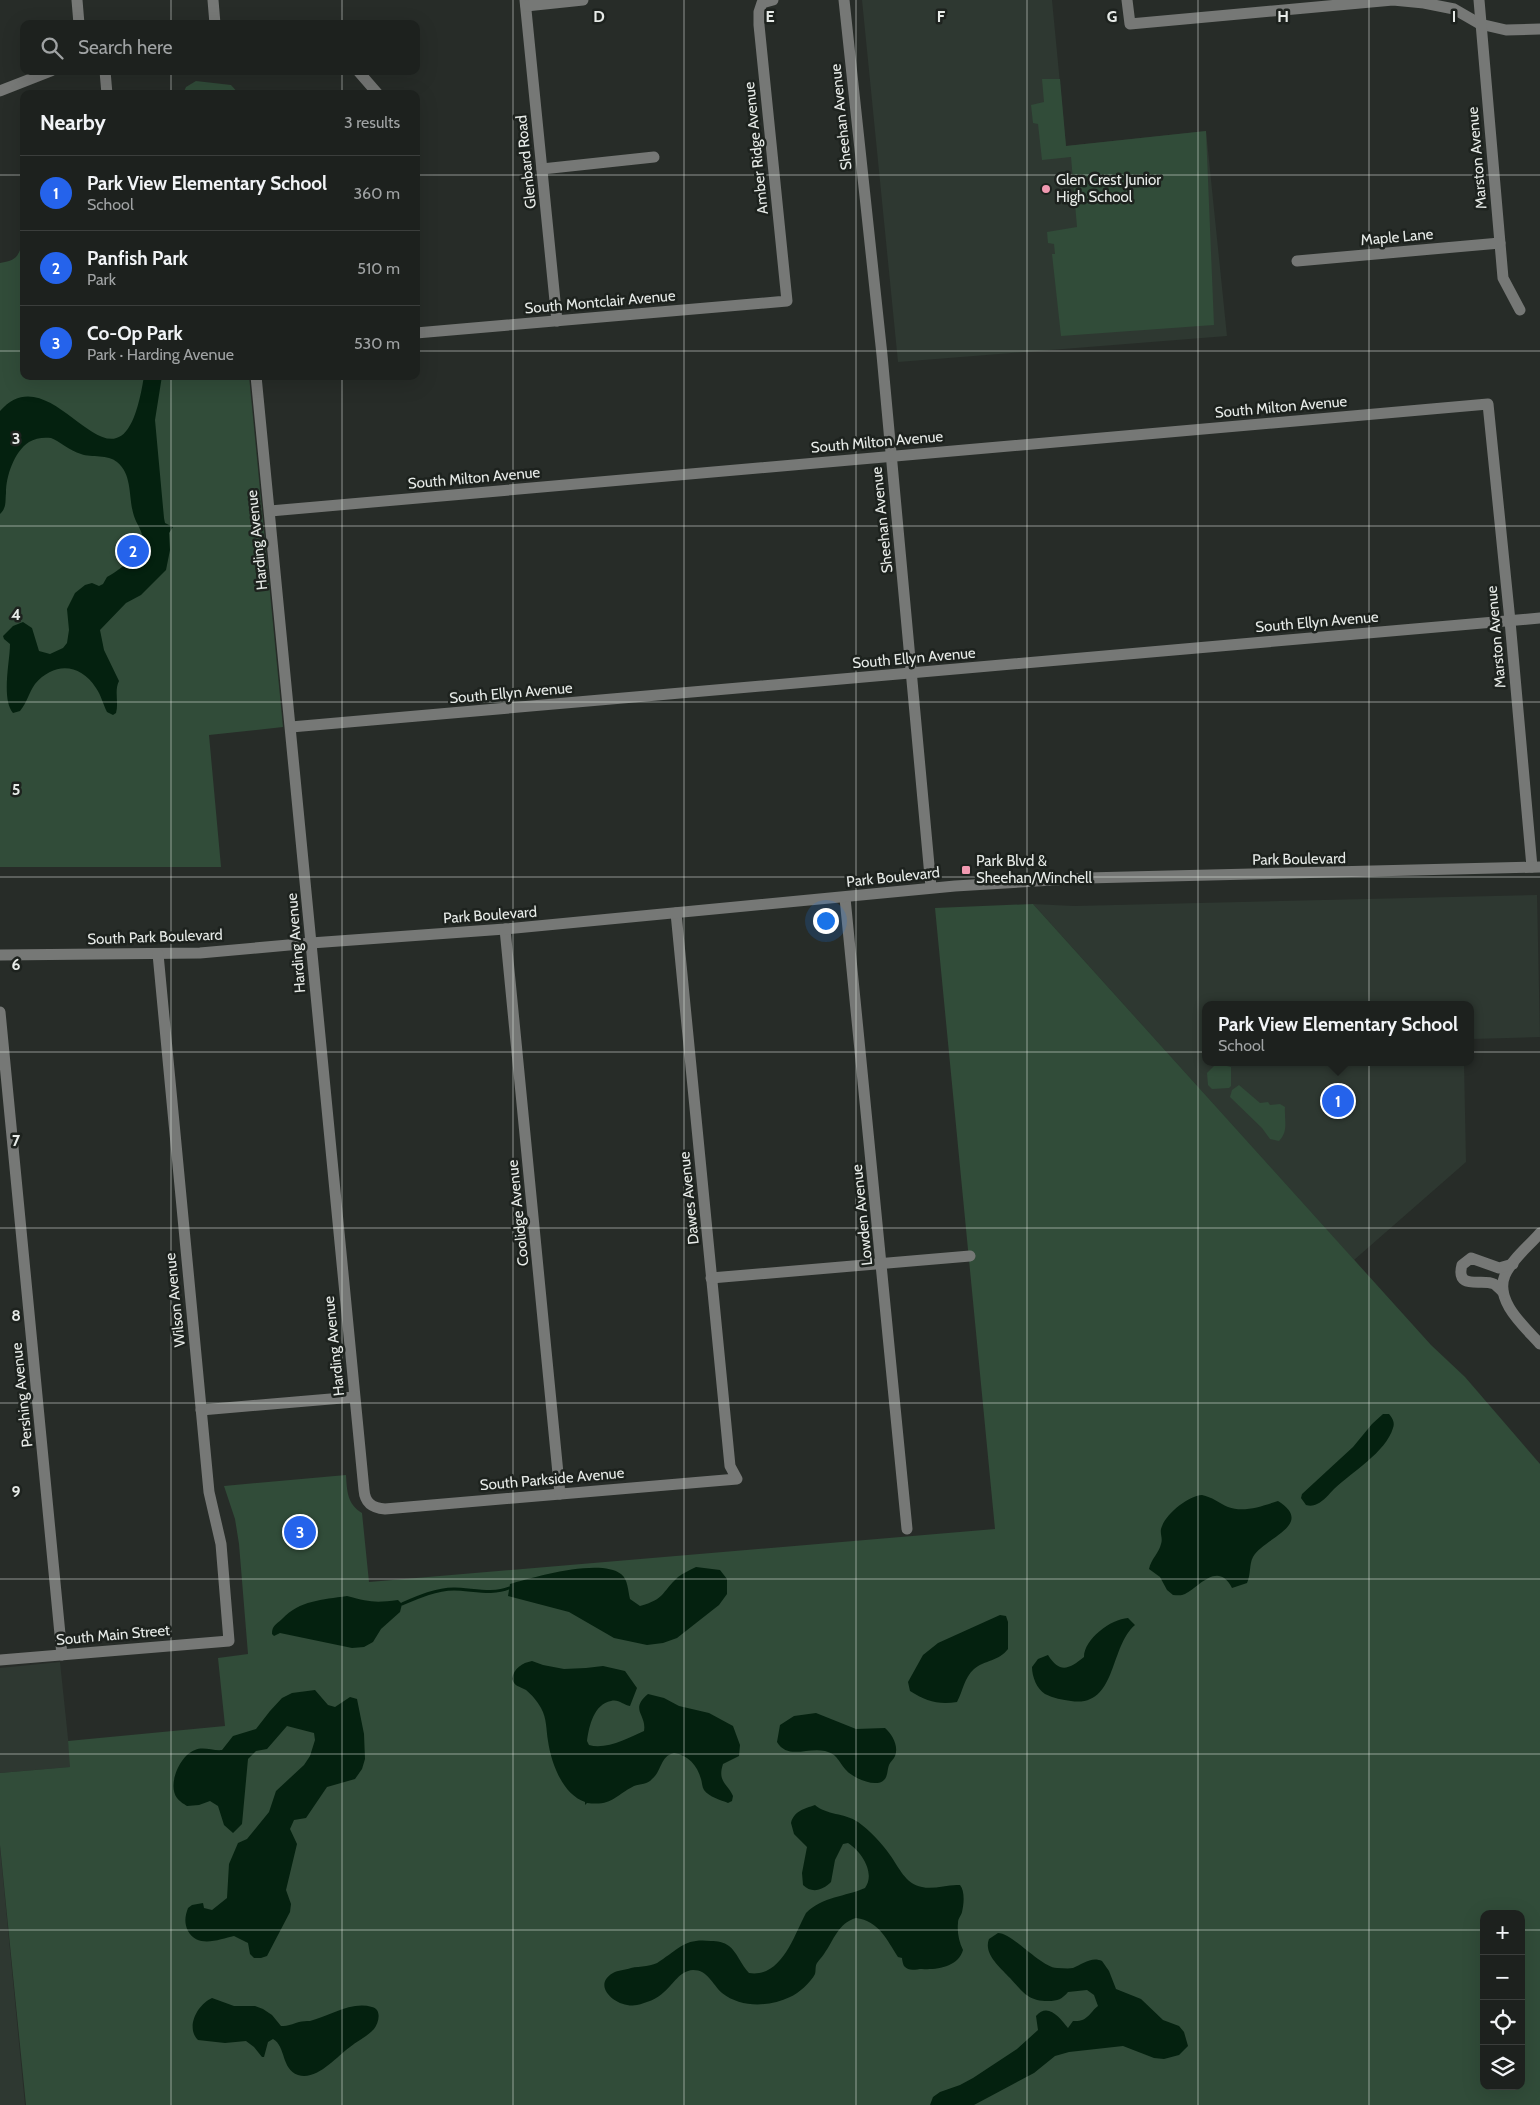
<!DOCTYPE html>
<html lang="en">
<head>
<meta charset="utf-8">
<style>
	:root { --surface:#1d211e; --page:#2a2e2b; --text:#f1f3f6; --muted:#a0a3a4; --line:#3b3e3c; --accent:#2563eb }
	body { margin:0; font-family:Cabin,sans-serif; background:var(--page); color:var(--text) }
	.controls { position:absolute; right:15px; bottom:15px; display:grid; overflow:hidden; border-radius:10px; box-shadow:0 5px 20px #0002 }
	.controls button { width:45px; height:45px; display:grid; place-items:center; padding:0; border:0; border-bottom:1px solid var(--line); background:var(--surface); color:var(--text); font:25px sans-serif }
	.you { position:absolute; left:825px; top:920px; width:18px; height:18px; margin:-12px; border:4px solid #fff; border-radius:50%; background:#1a73e8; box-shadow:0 0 0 8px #1a73e833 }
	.badge { display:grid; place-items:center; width:32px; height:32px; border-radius:50%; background:var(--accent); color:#fff; font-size:16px; font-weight:700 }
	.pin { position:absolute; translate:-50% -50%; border:2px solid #fff; box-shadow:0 1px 5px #0006 }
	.popup { position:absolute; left:1202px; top:1001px; width:272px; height:65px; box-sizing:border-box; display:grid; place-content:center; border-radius:10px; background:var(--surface); filter:drop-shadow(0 1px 4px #0005); font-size:16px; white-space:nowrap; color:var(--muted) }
	.popup b { font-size:19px; color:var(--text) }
	.popup::after { content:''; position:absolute; left:50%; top:100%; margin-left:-10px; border:10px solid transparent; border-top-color:var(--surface) }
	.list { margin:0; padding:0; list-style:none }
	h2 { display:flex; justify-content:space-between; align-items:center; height:65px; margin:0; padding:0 20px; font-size:21px }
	h2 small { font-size:16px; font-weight:400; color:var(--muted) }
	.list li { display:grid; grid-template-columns:32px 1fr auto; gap:15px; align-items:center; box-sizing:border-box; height:75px; padding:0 20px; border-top:1px solid var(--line) }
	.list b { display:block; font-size:19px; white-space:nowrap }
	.list p { margin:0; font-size:16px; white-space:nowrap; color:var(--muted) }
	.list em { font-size:16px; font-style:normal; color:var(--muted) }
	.icon { flex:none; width:28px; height:28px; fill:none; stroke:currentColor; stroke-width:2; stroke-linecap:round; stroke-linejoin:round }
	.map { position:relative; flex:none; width:1540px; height:2105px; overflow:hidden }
	.search { position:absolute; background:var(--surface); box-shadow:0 5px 20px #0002; left:20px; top:20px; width:400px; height:55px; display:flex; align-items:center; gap:12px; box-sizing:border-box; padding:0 18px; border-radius:10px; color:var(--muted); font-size:19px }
	.panel { position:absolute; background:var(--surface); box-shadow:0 5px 20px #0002; left:20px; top:90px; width:400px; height:290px; border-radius:10px }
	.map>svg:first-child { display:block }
	.built { fill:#2e3831 }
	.green { fill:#314c39; fill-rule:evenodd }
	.water { fill:#04210f }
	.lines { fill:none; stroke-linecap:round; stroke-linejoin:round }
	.stream { stroke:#04210f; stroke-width:3 }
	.minor { stroke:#767876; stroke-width:11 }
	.grid { fill:none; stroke:#e7ebe8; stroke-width:1; stroke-opacity:0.55 }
	.poi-dot { fill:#f19ab1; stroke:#1d221e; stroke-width:2 }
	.labels { text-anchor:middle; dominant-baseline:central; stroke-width:5; stroke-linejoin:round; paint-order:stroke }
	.street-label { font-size:15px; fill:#e7ebe8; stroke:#1d221e }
	.poi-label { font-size:15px; fill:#e7ebe8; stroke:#1d221e; text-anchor:start }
	.grid-label { font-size:16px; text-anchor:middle; font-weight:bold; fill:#e7ebe8; stroke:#1d221e; stroke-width:5; stroke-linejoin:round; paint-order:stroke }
</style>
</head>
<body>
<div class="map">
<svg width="1540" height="2105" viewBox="0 0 1540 2105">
	<rect width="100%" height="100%" fill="#272c28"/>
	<g class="built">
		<polygon points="862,0 1052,0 1066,146 1206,131 1227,336 898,362"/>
		<polygon points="1537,895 1540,1037 1471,1039 1470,1005 1206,1005 1206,1062 1464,1062 1466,1162 1354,1260 1033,904 1074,906"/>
		<polygon points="60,1662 71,1767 0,1773 0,1668"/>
		<polygon points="0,1847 25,2105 0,2105"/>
	</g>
	<g class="green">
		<polygon points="1042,79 1060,79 1066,146 1206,131 1214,325 1061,336 1052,254 1055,254 1054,244 1048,243 1047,232 1077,227 1071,157 1042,160 1038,124 1033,123 1031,105 1044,102"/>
		<polygon points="196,81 231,85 239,94 183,94 186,87"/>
		<path d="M 24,239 L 24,376 L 249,376 L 283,727 L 209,735 L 221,867 L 0,867 L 0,263 C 19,260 18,255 24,239 Z"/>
		<path d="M 1033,904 L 1431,1345 L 1465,1377 L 1540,1464 L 1540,2105 L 26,2105 L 0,1845 L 0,1773 L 70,1767 L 68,1741 L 225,1726 L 218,1658 L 248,1654 L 239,1544 L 235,1519 L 224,1486 L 346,1475 C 347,1491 347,1504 362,1513 L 369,1582 L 995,1529 L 935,908 ZM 1484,1914 L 1521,1914 L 1521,2086 L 1484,2086 Z"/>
		<polygon points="1219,1064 1231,1067 1231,1086 1229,1088 1212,1089 1208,1085 1207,1073 1215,1065"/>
		<path d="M 1239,1085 L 1260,1103 L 1268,1102 L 1270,1105 L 1280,1104 L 1285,1107 C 1284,1119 1289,1131 1279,1141 L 1270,1139 L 1262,1128 L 1230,1097 L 1232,1090 Z"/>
	</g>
	<g class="water">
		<path d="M 144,376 L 162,376 L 155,420 L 164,518 L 165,523 L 173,527 L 169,533 L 170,550 L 166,570 L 141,595 L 126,603 L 100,630 L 104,650 L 119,681 C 114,691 119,702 116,713 L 113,715 L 107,712 C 103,704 101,695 96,688 C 80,663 54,662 35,684 C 29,692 27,703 20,711 L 13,713 C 1,699 10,661 10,644 L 4,639 L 3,636 L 13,626 L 23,622 L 32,628 L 39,651 L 50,654 L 63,648 L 67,643 L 69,630 L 67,609 L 75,593 L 85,585 L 92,583 L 99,586 L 103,584 L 107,577 C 116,573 140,554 142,544 C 145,533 137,526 134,516 C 128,498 133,475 117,462 C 108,454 92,458 81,454 C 70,451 58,440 51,438 C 44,437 35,438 29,442 C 14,452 6,476 6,493 C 5,502 7,507 0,514 L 0,411 C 57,346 120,529 144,376 Z"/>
		<path d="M 1383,1414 L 1389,1414 C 1393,1419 1395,1423 1393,1428 C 1386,1452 1351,1473 1334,1489 C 1329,1494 1324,1501 1317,1504 C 1313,1506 1310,1506 1306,1505 L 1301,1498 L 1302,1494 L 1353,1447 L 1372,1424 Z"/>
		<path d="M 1202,1495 C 1212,1497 1219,1503 1228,1507 C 1244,1513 1262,1506 1278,1501 C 1316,1525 1263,1538 1253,1557 C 1249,1564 1251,1575 1247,1583 L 1232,1588 C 1218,1560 1198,1588 1185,1594 C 1181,1596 1177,1595 1173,1595 L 1167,1590 L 1160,1577 L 1149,1569 C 1151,1559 1159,1553 1161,1544 C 1163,1539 1160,1534 1161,1529 C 1165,1514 1188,1496 1202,1495 Z"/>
		<path d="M 696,1567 L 720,1570 L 727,1579 L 727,1594 L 719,1605 L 677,1638 L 663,1643 L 647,1645 L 614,1638 L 569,1612 L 508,1596 L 510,1584 C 534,1577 600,1558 621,1574 C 628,1579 628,1591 630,1599 L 640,1606 C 665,1599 661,1593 678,1577 C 683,1573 690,1570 696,1567 Z"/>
		<path d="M 347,1596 C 369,1602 375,1603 398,1600 L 402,1604 L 400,1612 L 381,1629 L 373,1642 L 364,1647 L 352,1648 L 280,1633 L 274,1636 L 272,1634 C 272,1625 276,1625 282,1619 C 300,1600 322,1600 347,1596 Z"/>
		<path d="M 1000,1615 L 1006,1616 L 1008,1622 L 1008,1649 C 999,1661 985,1660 974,1669 C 964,1678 963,1691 957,1702 C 938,1705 926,1701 910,1691 L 908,1682 L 923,1655 L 938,1643 Z"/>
		<path d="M 1128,1618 L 1135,1625 C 1109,1647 1117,1708 1071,1701 C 1063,1700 1053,1698 1045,1694 C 1037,1689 1032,1677 1032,1667 L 1038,1659 L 1048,1655 C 1060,1674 1069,1669 1084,1657 C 1084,1639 1111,1619 1128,1618 Z"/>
		<path d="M 532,1661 L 543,1665 L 564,1669 L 586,1668 L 603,1666 L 625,1671 L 637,1688 L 630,1706 C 623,1705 619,1699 611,1701 C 594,1704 589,1726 587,1741 L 589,1745 C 606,1750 629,1738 644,1731 C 647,1714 629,1710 648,1694 L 664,1698 L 679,1706 L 709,1713 L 733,1726 L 740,1745 L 739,1756 L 723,1764 C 717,1782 728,1784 733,1796 L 732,1801 L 728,1803 C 721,1800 709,1797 704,1790 C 702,1787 702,1782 701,1779 C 697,1765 688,1755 674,1753 C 660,1756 662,1771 652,1779 C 648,1784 640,1784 634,1786 C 614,1796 613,1806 587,1803 L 585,1805 L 585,1802 C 562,1794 551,1762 548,1741 C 546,1729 547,1719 541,1708 C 538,1702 531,1694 526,1690 C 519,1686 515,1687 512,1679 C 514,1668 522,1663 532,1661 Z"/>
		<path d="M 315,1690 L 328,1705 L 335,1707 L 350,1697 L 357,1699 L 364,1734 L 365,1759 L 362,1769 L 355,1779 L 327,1787 L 306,1818 L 294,1820 L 290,1829 L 297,1844 L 286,1890 L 291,1904 L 290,1912 L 267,1956 L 261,1958 L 254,1958 L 250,1954 L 248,1943 L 234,1936 C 220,1939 198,1949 188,1931 C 184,1923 185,1916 188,1908 L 192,1905 L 203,1903 L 204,1908 L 212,1910 L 227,1898 L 229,1864 L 238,1843 L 247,1839 L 269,1812 L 276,1791 L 304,1765 L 310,1756 L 315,1740 L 314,1733 L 287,1726 L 267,1749 L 256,1751 L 248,1759 L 242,1824 L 233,1833 L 224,1825 L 218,1806 L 210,1801 L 199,1805 L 187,1806 C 184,1804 179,1801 177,1798 C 167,1785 180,1755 195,1750 C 203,1746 213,1751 222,1750 L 233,1736 L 256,1729 L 270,1711 L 282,1698 L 292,1693 Z"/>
		<path d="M 816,1713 L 856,1729 L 885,1728 C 892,1734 899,1746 895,1756 C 894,1759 890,1762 889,1765 C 887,1770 888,1776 884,1780 C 875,1789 851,1776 847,1771 C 839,1763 838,1754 825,1751 C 807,1747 788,1760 777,1742 L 780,1725 L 794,1716 Z"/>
		<path d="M 815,1805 C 826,1815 845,1813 858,1822 C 869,1830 882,1843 890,1855 C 899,1867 905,1884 922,1887 C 934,1890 947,1884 960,1885 C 965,1891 964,1904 962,1912 C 961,1916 958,1918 958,1923 C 957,1932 959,1942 963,1950 C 958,1967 937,1970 922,1969 C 916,1969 909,1972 904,1966 C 903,1964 902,1960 902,1958 L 898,1957 C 887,1940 879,1921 856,1918 C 838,1923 834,1940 824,1954 C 822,1957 819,1960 817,1963 C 815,1966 816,1971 815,1974 C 811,1982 798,1994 790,1997 C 769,2007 741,2008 722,1993 C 712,1984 708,1970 693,1970 C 679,1971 674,1984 664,1992 C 657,1999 646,2003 637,2005 C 618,2009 590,1986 613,1973 C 618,1970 625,1970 631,1968 C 640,1966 653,1967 660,1961 C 680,1948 685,1938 711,1941 C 717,1941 724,1942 729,1946 C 737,1952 741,1965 749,1973 C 782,1978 794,1935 806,1913 C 823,1896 845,1897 865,1888 C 876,1873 861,1851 848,1843 L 843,1844 L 835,1860 L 831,1882 C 823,1890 812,1894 803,1885 L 802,1873 L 807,1847 L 794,1834 L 791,1823 C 794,1811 804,1809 815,1805 Z"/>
		<path d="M 998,1933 C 1013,1933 1040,1967 1057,1968 C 1062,1968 1068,1969 1073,1968 C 1082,1964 1092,1956 1102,1961 L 1109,1971 L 1116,1989 L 1141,1999 L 1163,2020 L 1179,2026 L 1184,2032 L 1188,2046 L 1179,2055 L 1164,2059 L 1154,2058 L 1123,2046 L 1069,2052 L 1055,2056 L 1034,2073 L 974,2105 L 930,2105 L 933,2097 L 940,2092 L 960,2085 L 973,2078 L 1017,2049 L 1038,2030 L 1036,2016 C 1048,2002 1060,2018 1068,2028 L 1073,2021 C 1088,2022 1089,2013 1098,2006 L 1094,1995 L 1087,1990 L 1068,1992 C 1062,1999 1058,2001 1048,2001 C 1028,2001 1023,1992 1010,1978 C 1001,1968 983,1954 989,1939 Z"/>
		<path d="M 212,1998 L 234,2006 L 255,2006 L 263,2009 L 272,2015 L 281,2026 C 289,2026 292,2024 299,2022 C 303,2021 306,2021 310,2021 C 330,2016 351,2001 372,2007 C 382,2009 379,2023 374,2029 C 368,2036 357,2041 350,2047 C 336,2057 317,2081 298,2075 C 281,2069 286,2046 273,2039 L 268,2042 L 264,2057 L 262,2057 L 254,2047 L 246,2041 L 225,2043 L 198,2040 C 185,2027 198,2004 212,1998 Z"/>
	</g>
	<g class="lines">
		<path class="stream" d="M 402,1604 C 418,1597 436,1589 454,1589 C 471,1589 493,1595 509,1588"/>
		<g class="minor">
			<polyline points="77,0 79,24"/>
			<polyline points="213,0 215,24"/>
			<polyline points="525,0 557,321"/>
			<polyline points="844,0 882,355 931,887"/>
			<polyline points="1127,0 1130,24 1393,0 1424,3 1454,9 1480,24 1506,30 1540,29"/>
			<polyline points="1479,0 1503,278 1520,310"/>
			<polyline points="526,6 583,0"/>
			<polyline points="105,71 107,94"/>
			<polyline points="358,71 378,94"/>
			<polyline points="0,91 51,71"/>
			<polyline points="542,169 654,157"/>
			<polyline points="1297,261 1500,243"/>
			<polyline points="416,333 787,301 759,25 759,12 762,3 773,0"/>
			<path d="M 256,376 L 364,1490 C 365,1503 372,1508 385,1509 L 737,1479 L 730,1466 L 676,913"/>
			<polyline points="270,511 1488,404 1510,621 1532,867"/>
			<polyline points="291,727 1540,618"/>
			<polyline points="845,898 907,1529"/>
			<polyline points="505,929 560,1494"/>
			<polyline points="0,955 200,953 311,943 505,929 955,886 1086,878 1540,867"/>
			<polyline points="0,1012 62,1655"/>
			<path d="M 1540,1233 C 1529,1246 1512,1259 1505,1275 C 1494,1301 1525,1327 1540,1344"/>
			<polyline points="711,1278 970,1256"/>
			<path d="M 1503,1292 C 1501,1290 1497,1286 1494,1284 C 1483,1278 1455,1291 1462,1265 L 1471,1258 L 1499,1268 L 1513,1264"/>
			<polyline points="201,1410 354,1397"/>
			<polyline points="0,1660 229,1641 221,1544 209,1492 158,954"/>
		</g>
	</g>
	<path class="grid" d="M 171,0 L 171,24M 342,0 L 342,24M 513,0 L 513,2105M 684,0 L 684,2105M 856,0 L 856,2105M 1027,0 L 1027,2105M 1198,0 L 1198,2105M 1369,0 L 1369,2105M 171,71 L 171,94M 342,71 L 342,94M 0,175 L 24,175M 416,175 L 1540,175M 0,351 L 24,351M 416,351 L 1540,351M 171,376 L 171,2105M 342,376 L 342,2105M 0,526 L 1540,526M 0,702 L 1540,702M 0,877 L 1540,877M 0,1052 L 1540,1052M 0,1228 L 1540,1228M 0,1403 L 1540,1403M 0,1579 L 1540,1579M 0,1754 L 1540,1754M 0,1930 L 1484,1930M 1521,1930 L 1540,1930"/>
	<g class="poi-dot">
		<circle cx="1046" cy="189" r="5"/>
		<rect x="961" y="865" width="10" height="10" rx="2.5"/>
	</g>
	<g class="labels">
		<g class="street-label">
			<text transform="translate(841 117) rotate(-96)">Sheehan Avenue</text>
			<text transform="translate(756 148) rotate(-96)">Amber Ridge Avenue</text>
			<text transform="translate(1477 158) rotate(-95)">Marston Avenue</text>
			<text transform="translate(526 162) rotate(-96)">Glenbard Road</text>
			<text transform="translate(1397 237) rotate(-5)">Maple Lane</text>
			<text transform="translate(600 302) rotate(-5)">South Montclair Avenue</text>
			<text transform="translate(1281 407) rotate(-5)">South Milton Avenue</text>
			<text transform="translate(877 442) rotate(-5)">South Milton Avenue</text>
			<text transform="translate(474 478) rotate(-5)">South Milton Avenue</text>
			<text transform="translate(882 520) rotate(-96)">Sheehan Avenue</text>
			<text transform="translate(257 540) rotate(-96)">Harding Avenue</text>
			<text transform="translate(1317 622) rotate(-5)">South Ellyn Avenue</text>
			<text transform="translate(1496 637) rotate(-95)">Marston Avenue</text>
			<text transform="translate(914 658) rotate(-5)">South Ellyn Avenue</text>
			<text transform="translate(511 693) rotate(-5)">South Ellyn Avenue</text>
			<text transform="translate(1299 859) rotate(-1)">Park Boulevard</text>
			<text transform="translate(893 877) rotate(-6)">Park Boulevard</text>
			<text transform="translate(490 915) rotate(-4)">Park Boulevard</text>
			<text transform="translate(155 937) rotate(-2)">South Park Boulevard</text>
			<text transform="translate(296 943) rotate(-95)">Harding Avenue</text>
			<text transform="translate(689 1198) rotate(-96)">Dawes Avenue</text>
			<text transform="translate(518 1213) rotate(-96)">Coolidge Avenue</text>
			<text transform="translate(862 1215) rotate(-96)">Lowden Avenue</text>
			<text transform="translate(175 1300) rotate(-96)">Wilson Avenue</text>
			<text transform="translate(334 1346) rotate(-96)">Harding Avenue</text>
			<text transform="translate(22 1395) rotate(-96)">Pershing Avenue</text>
			<text transform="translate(552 1479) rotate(-5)">South Parkside Avenue</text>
			<text transform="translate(113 1635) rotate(-5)">South Main Street</text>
		</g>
		<g class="poi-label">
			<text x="1056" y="180">Glen Crest Junior<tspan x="1056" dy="17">High School</tspan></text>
			<text x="976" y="861">Park Blvd &amp;<tspan x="976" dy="17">Sheehan/Winchell</tspan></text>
		</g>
	</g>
	<g class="grid-label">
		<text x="599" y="22">D</text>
		<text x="770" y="22">E</text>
		<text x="941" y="22">F</text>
		<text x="1112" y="22">G</text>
		<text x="1283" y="22">H</text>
		<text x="1454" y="22">I</text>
		<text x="16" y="444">3</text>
		<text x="16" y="620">4</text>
		<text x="16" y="795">5</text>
		<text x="16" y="970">6</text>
		<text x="16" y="1146">7</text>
		<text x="16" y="1321">8</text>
		<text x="16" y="1497">9</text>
	</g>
</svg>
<div class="controls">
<button>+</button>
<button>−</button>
<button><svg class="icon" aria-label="locate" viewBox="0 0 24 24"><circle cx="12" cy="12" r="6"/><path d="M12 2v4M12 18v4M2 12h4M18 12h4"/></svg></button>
<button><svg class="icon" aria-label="layers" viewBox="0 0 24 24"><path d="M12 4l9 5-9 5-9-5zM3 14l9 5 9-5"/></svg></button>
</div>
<div class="you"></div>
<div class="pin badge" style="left:1338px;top:1101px">1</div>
<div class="popup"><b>Park View Elementary School</b>School</div>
<div class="pin badge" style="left:133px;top:551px">2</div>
<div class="pin badge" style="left:300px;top:1532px">3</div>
<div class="search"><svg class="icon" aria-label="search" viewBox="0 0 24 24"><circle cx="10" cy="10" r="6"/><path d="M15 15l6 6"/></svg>Search here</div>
<section class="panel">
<h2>Nearby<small>3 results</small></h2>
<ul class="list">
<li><span class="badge">1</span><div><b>Park View Elementary School</b><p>School</p></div><em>360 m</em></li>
<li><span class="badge">2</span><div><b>Panfish Park</b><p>Park</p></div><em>510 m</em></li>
<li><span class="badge">3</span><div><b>Co-Op Park</b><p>Park · Harding Avenue</p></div><em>530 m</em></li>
</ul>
</section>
</div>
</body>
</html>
